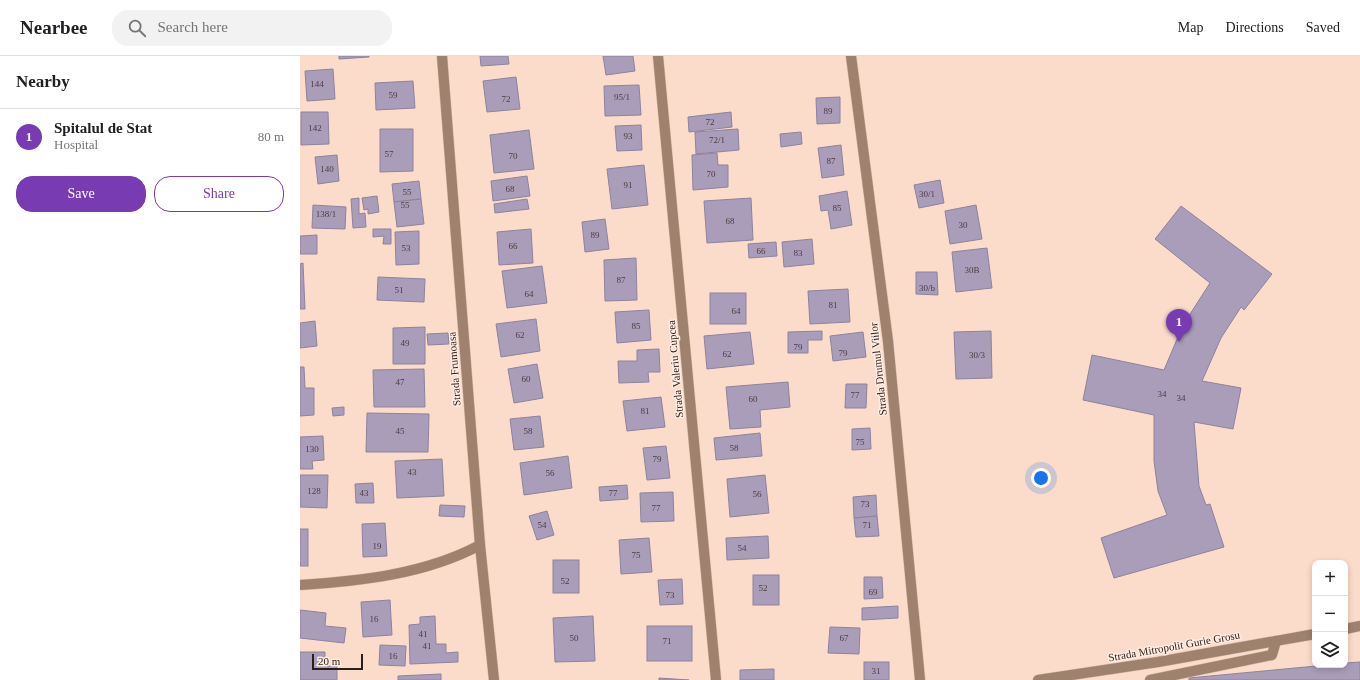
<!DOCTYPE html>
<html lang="en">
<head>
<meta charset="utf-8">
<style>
	:root { --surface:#fff; --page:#f2f2f2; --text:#202124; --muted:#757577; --line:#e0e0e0; --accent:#793bb1 }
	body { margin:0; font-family:"Times New Roman",serif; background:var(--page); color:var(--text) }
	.controls { position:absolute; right:12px; bottom:12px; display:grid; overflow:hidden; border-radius:8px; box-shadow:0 2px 6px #0003 }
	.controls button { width:36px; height:36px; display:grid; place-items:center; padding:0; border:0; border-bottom:1px solid var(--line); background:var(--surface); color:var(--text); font:20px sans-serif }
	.scale { position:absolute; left:12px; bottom:10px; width:51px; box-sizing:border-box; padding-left:4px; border:2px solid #2b1f19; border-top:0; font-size:11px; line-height:14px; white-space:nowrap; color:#2b1f19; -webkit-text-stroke:3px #ffece1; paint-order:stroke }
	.you { position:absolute; left:741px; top:422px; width:14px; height:14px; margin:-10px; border:3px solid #fff; border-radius:50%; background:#1a73e8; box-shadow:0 0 0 6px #1a73e833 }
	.badge { display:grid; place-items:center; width:26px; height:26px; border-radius:50%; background:var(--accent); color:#fff; font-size:13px; font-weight:700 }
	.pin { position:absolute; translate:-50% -33px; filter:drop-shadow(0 1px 2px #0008) }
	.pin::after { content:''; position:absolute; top:21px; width:14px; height:12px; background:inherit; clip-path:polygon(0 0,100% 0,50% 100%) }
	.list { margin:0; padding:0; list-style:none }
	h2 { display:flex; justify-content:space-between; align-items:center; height:52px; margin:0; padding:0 16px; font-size:17px }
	h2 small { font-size:13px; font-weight:400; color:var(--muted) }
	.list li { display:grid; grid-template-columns:26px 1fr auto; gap:12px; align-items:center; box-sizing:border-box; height:56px; padding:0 16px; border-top:1px solid var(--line) }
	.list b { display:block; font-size:15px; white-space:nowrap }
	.list p { margin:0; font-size:13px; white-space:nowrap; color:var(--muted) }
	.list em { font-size:13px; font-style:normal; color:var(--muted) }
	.actions { display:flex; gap:8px; padding:12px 16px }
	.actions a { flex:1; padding:9px 0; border:1px solid var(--accent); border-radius:16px; text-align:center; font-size:14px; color:var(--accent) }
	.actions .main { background:var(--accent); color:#fff }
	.icon { flex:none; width:22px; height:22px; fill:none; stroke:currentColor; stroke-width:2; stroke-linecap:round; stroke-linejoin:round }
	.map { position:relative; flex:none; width:1060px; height:624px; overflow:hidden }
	header { display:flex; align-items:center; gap:24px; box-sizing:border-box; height:56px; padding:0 20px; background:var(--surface); border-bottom:1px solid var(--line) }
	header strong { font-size:19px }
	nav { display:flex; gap:22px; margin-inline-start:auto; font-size:14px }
	.search { width:280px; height:36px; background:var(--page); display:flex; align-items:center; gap:10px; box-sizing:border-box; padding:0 14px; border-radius:16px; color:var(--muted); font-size:15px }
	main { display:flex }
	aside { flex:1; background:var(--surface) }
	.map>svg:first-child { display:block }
	.building { fill:#aa9db9; stroke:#8f829d }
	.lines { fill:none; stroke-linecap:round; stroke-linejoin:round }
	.minor-casing { stroke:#d6b9aa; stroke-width:11 }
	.minor { stroke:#9e826e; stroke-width:10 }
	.labels { text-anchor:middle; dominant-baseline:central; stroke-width:3; stroke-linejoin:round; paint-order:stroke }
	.number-label { font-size:9px; fill:#4b3e41 }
	.street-label { font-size:11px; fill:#2b1f19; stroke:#ffece1 }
</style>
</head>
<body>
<header>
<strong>Nearbee</strong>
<div class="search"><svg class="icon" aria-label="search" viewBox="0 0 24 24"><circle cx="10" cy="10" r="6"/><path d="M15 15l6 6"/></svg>Search here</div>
<nav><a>Map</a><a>Directions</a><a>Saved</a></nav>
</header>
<main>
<aside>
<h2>Nearby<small></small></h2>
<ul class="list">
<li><span class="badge">1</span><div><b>Spitalul de Stat</b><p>Hospital</p></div><em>80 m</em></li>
</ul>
<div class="actions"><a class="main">Save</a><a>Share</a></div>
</aside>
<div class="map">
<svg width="1060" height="624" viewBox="0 0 1060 624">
	<rect width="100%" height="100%" fill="#fbdbca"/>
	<g class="building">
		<polygon points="39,0 69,0 69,1 39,3"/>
		<polygon points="180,0 208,0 209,8 181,10"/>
		<polygon points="303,0 333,0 335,15 306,19"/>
		<polygon points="33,13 35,43 7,45 5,15"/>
		<polygon points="216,21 220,53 187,56 183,25"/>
		<polygon points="113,25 115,52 76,54 75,27"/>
		<polygon points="339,29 341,59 305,60 304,30"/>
		<polygon points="540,41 540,67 517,68 516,42"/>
		<polygon points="1,56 28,56 29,88 1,89"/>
		<polygon points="431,56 432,71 389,76 388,61"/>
		<polygon points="341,69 342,94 317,95 315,70"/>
		<polygon points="80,73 113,73 113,115 80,116"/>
		<polygon points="438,73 439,94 396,98 395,76"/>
		<polygon points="229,74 234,113 194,117 190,79"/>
		<polygon points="501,76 502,88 481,91 480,78"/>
		<polygon points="541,89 544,119 522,122 518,92"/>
		<polygon points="417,97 418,109 428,109 428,131 393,134 392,99"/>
		<polygon points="37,99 39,125 18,128 15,101"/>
		<polygon points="344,109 348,149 312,153 307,113"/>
		<polygon points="227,120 230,140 193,145 191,125"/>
		<polygon points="640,124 644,147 619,152 614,129"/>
		<polygon points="119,125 121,143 94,146 92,128"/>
		<polygon points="547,135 552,169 531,173 528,154 521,155 519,140"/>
		<polygon points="77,140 79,156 68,158 68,153 64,154 62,142"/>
		<polygon points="59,142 59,158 65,157 66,171 53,172 51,143"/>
		<polygon points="451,142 453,184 407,187 404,145"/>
		<polygon points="121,143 124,168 97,171 94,146"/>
		<polygon points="227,143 229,153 195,157 194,148"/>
		<polygon points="13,149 46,151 45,173 12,172"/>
		<polygon points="676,149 682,183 650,188 645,155"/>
		<polygon points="881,150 972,218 944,254 941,251 921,282 902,325 941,332 933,373 894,366 899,430 906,449 910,448 924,491 814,522 801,482 867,459 858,435 854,405 854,359 783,344 792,299 864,314 883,269 910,227 855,183"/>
		<polygon points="305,163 309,193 285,196 282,166"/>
		<polygon points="73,173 91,173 91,188 83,188 84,180 73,181"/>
		<polygon points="231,173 233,207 199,209 197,176"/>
		<polygon points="119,175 119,208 96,209 95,176"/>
		<polygon points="17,179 17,198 0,198 0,180"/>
		<polygon points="512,183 514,208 484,211 482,186"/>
		<polygon points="476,186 477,200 449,202 448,188"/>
		<polygon points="687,192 692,232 656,236 652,196"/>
		<polygon points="336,202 337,244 305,245 304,204"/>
		<polygon points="3,207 5,253 0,253 0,208"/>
		<polygon points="242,210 247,247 207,252 202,215"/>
		<polygon points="616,216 637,216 638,239 616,238"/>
		<polygon points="78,221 125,223 124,246 77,244"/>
		<polygon points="548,233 550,266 510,268 508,235"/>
		<rect x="410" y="237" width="36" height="31"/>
		<polygon points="349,254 351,284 317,287 315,256"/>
		<polygon points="236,263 240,295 201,301 196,268"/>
		<polygon points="15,265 17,290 0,292 0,267"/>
		<polygon points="125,271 125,308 93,308 93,272"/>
		<polygon points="522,275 522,284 508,284 508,297 488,297 488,276"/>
		<polygon points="691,275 692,322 656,323 654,276"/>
		<polygon points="450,276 454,308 407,313 404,280"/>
		<polygon points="563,276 566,301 533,305 530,280"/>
		<polygon points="148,277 149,288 128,289 127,278"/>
		<polygon points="359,293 360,316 348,316 349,326 319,327 318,305 337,305 337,294"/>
		<polygon points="237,308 243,342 214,347 208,313"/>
		<polygon points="0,311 4,311 5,332 14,332 14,359 0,360"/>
		<polygon points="124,313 125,351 74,351 73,314"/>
		<polygon points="488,326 490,351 460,354 461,371 430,373 426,331"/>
		<polygon points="546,328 567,328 566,352 545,352"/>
		<polygon points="361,341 365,371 327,375 323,345"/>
		<polygon points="44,351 44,359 33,360 32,352"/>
		<polygon points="67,357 129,358 128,396 66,396"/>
		<polygon points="240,360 244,391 214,394 210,363"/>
		<polygon points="570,372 571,393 552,394 552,373"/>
		<polygon points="460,377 462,400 416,404 414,382"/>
		<polygon points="23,380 24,404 12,405 13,413 0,413 0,381"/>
		<polygon points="366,390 370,422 347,424 343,392"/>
		<polygon points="268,400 272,432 224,439 220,407"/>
		<polygon points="142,403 144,440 97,442 95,405"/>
		<polygon points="0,419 28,419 27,452 0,451"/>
		<polygon points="465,419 469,457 430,461 427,423"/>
		<polygon points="73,427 74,447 56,447 55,428"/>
		<polygon points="327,429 328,443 300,445 299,431"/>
		<polygon points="373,436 374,465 341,466 340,437"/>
		<polygon points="576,439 577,460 554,462 553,441"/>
		<polygon points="140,449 165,450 164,461 139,460"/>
		<polygon points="247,455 254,479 237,484 229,460"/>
		<polygon points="577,460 579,480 556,481 554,462"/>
		<polygon points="85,467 87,500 63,501 62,468"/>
		<rect x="0" y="473" width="8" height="37"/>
		<polygon points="468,480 469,502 427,504 426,482"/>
		<polygon points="349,482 352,516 321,518 319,484"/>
		<rect x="253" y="504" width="26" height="33"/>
		<rect x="453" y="519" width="26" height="30"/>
		<polygon points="564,521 582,521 583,542 564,543"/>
		<polygon points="382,523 383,548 360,549 358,524"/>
		<polygon points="90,544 92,579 63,581 61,546"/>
		<polygon points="598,550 598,562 562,564 562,552"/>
		<polygon points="0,554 26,557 25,570 46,572 44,587 0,582"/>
		<polygon points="135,560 136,588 146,588 146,597 158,596 158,606 110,608 109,569 120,568 120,561"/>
		<polygon points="293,560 295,605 255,606 253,562"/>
		<rect x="347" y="570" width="45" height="35"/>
		<polygon points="530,571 560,572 559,598 528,597"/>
		<polygon points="80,589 106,590 105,610 79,609"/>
		<polygon points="0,596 25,596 25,610 37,610 37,624 0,624"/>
		<rect x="564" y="606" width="25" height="18"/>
		<polygon points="1060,606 1060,624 889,624 889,622 1027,609 1045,609 1045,607"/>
		<polygon points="474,613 474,624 440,624 440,614"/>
		<polygon points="141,618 141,624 98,624 98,620"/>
		<polygon points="359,622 389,624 359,624"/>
	</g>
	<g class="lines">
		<defs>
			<g id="minor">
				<polyline points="142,0 180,489 194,624"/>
				<polyline points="358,0 416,624"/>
				<polyline points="551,0 588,285 620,624"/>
				<path d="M 0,529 C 61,525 126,518 180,489"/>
				<polyline points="1045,573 1060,570"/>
				<polyline points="738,624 858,606 1015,578"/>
				<polyline points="850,624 972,599 976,585"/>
			</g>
		</defs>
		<use href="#minor" class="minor-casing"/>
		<use href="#minor" class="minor"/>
	</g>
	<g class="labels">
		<g class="number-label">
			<text x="17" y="28">144</text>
			<text x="93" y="39">59</text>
			<text x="322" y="41">95/1</text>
			<text x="206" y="43">72</text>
			<text x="528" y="55">89</text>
			<text x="410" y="66">72</text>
			<text x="15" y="72">142</text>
			<text x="328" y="80">93</text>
			<text x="417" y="84">72/1</text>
			<text x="89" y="98">57</text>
			<text x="213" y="100">70</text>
			<text x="531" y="105">87</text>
			<text x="27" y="113">140</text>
			<text x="411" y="118">70</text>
			<text x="328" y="129">91</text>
			<text x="210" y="133">68</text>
			<text x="107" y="136">55</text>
			<text x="627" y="138">30/1</text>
			<text x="105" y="149">55</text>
			<text x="537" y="152">85</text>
			<text x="26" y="158">138/1</text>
			<text x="430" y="165">68</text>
			<text x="663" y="169">30</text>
			<text x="295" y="179">89</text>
			<text x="213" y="190">66</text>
			<text x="106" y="192">53</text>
			<text x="461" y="195">66</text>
			<text x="498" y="197">83</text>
			<text x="672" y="214">30B</text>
			<text x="321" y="224">87</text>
			<text x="627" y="232">30/b</text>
			<text x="99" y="234">51</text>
			<text x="229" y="238">64</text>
			<text x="533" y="249">81</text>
			<text x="436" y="255">64</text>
			<text x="336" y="270">85</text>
			<text x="220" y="279">62</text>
			<text x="105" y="287">49</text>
			<text x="498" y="291">79</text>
			<text x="543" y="297">79</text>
			<text x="427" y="298">62</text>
			<text x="677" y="299">30/3</text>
			<text x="226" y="323">60</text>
			<text x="100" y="326">47</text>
			<text x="862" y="338">34</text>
			<text x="555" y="339">77</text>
			<text x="881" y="342">34</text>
			<text x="453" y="343">60</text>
			<text x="345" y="355">81</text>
			<text x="100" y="375">45</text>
			<text x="228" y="375">58</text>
			<text x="560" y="386">75</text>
			<text x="434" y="392">58</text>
			<text x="12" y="393">130</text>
			<text x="357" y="403">79</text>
			<text x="112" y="416">43</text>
			<text x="250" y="417">56</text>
			<text x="14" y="435">128</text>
			<text x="64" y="437">43</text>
			<text x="313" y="437">77</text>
			<text x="457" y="438">56</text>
			<text x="565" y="448">73</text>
			<text x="356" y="452">77</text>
			<text x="242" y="469">54</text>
			<text x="567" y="469">71</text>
			<text x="77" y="490">19</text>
			<text x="442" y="492">54</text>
			<text x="336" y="499">75</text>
			<text x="265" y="525">52</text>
			<text x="463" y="532">52</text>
			<text x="573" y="536">69</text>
			<text x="370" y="539">73</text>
			<text x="74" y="563">16</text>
			<text x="123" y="578">41</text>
			<text x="274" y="582">50</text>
			<text x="544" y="582">67</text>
			<text x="367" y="585">71</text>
			<text x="127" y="590">41</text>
			<text x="93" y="600">16</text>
			<text x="576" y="615">31</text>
		</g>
		<g class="street-label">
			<text transform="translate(154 313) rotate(-94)">Strada Frumoasa</text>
			<text transform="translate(375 313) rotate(-95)">Strada Valeriu Cupcea</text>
			<text transform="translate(578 313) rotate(-96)">Strada Drumul Viilor</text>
			<text transform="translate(874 590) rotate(-10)">Strada Mitropolit Gurie Grosu</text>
		</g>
	</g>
</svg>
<div class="controls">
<button>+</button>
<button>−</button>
<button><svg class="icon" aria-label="layers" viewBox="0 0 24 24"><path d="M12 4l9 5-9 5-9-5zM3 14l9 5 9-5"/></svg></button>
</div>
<div class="scale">20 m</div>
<div class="you"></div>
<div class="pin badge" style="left:879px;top:286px">1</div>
</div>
</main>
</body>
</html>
